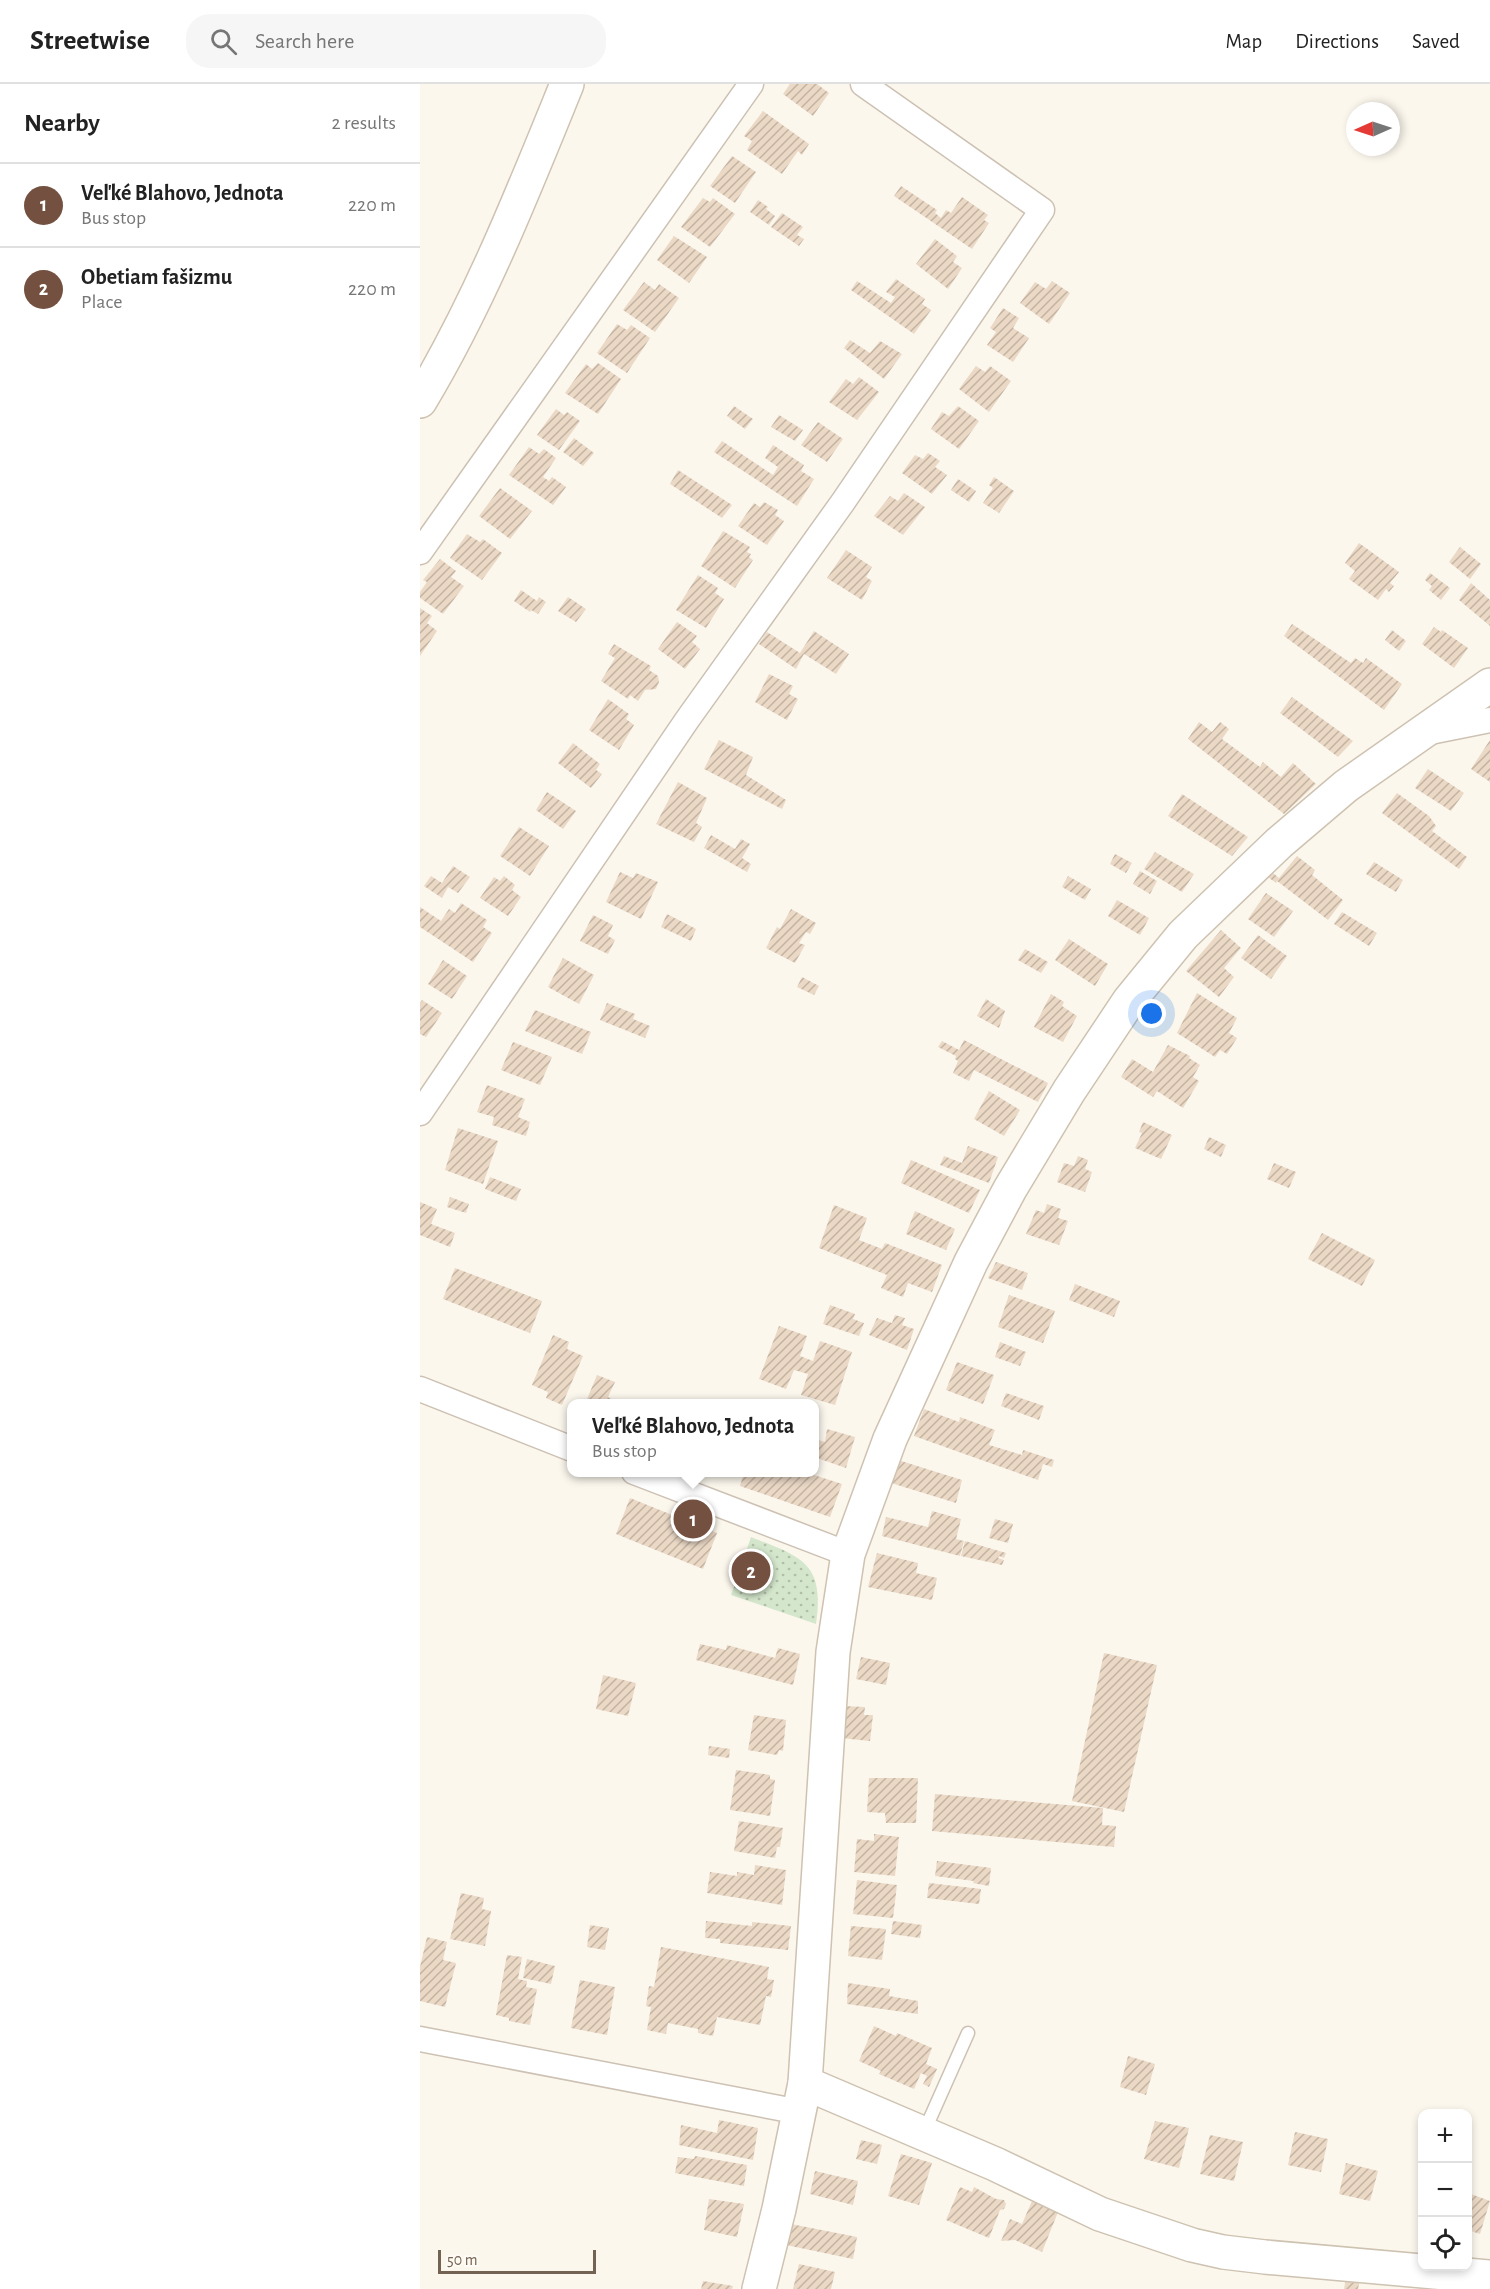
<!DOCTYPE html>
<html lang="en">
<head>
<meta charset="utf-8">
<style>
	:root { --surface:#fff; --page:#f6f6f6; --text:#222; --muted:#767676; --line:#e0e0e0; --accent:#73503f }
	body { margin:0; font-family:"Alegreya Sans",sans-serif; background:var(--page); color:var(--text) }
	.controls { position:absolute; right:18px; bottom:18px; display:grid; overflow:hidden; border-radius:12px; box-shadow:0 3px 9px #0003 }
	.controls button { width:54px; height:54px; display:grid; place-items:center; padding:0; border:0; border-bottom:2px solid var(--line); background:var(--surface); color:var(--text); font:30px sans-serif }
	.compass { position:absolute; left:926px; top:18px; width:54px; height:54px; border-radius:50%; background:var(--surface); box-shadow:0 3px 9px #0003; rotate:267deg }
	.scale { position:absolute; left:18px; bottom:15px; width:158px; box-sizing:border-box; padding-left:6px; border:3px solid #746252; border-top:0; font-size:16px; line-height:21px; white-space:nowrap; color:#746252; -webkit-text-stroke:4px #fdfbf3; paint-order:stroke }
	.you { position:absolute; left:732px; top:930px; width:21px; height:21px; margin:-15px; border:4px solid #fff; border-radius:50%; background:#1a73e8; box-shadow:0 0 0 9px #1a73e833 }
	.badge { display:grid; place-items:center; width:39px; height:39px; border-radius:50%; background:var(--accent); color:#fff; font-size:20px; font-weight:700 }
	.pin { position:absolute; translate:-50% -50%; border:3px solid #fff; box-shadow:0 2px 6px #0006 }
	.popup { position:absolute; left:147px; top:1315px; width:252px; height:78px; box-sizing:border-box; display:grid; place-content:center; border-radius:12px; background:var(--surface); filter:drop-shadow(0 2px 4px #0005); font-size:20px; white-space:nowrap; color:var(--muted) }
	.popup b { font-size:22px; color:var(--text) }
	.popup::after { content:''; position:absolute; left:50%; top:100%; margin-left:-12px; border:12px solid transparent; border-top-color:var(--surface) }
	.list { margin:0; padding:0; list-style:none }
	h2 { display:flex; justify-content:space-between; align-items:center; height:78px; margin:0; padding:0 24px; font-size:26px }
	h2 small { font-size:20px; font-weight:400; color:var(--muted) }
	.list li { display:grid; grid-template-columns:39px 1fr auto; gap:18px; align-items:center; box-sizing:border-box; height:84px; padding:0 24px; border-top:2px solid var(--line) }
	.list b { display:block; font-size:22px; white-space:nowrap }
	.list p { margin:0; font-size:20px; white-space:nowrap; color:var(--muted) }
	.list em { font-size:20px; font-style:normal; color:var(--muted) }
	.icon { flex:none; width:33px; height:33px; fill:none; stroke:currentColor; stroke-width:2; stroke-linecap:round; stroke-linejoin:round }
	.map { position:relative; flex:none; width:1070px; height:2205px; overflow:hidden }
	header { display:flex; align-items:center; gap:36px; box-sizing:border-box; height:84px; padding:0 30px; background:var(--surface); border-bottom:2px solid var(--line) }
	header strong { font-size:28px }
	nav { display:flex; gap:33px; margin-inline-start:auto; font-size:21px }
	.search { width:420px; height:54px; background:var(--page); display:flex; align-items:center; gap:15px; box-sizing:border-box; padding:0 21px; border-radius:24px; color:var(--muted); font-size:22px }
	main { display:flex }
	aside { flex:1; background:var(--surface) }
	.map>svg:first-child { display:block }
	.park { fill:url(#park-dots) }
	.building { fill:url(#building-hatch) }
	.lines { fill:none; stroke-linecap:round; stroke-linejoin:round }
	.lane-casing { stroke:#ccc1b3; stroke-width:15 }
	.street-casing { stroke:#ccc1b3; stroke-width:27 }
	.secondary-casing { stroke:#cec2b1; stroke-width:36 }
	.lane { stroke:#fff; stroke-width:12 }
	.street { stroke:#fff; stroke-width:24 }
	.secondary { stroke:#fff; stroke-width:33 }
</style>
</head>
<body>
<header>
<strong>Streetwise</strong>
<div class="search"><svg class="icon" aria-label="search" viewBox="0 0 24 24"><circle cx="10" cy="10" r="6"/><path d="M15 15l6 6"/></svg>Search here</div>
<nav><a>Map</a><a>Directions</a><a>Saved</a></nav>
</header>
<main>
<aside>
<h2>Nearby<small>2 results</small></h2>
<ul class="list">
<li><span class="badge">1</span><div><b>Veľké Blahovo, Jednota</b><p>Bus stop</p></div><em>220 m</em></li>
<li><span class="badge">2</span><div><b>Obetiam fašizmu</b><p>Place</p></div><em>220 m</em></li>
</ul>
</aside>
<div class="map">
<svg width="1070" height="2205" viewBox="0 0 1070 2205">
	<defs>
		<pattern id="park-dots" width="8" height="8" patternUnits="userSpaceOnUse" patternTransform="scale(1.5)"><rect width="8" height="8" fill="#d4e7cc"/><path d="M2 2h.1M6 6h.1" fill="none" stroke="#b1bfa8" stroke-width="1.8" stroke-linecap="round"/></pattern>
		<pattern id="building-hatch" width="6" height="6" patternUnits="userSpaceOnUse" patternTransform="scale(1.5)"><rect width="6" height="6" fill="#ebd9c6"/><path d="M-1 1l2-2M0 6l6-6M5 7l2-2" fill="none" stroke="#c3b3a3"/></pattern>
	</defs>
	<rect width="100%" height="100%" fill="#fbf7ed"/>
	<path class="park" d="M 331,1453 C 381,1473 405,1478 396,1540 L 311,1511 Z"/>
	<g class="building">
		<polygon points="370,0 397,0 409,9 393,32 363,10"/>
		<polygon points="343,27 389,60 382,71 378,67 362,90 327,66 332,57 324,52"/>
		<polygon points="312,72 336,88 315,119 290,102"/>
		<polygon points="481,102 517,126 515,129 521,134 526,126 531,129 542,113 568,131 564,136 569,139 552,165 474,112"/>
		<polygon points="283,114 290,118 293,114 315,130 290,163 261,143"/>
		<polygon points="338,116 348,123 346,125 355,132 349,141 330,128"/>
		<polygon points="362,129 383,143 377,151 384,155 379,162 351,143"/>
		<polygon points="254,152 287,173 269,199 237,176"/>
		<polygon points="515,155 537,172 533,178 542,184 528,205 496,180"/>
		<polygon points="476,195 505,215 502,220 511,226 494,250 431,206 437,197 471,219 475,213 466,208"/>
		<polygon points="632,197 650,209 629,240 600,219 615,198 626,205"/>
		<polygon points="224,198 235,206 239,200 259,214 235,248 203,226"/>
		<polygon points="583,224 599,234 593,244 609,254 593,278 567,261 576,248 570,244"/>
		<polygon points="197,240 207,246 211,241 230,254 207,289 177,269"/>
		<polygon points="430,256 450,269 460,257 482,270 464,295 424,264"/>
		<polygon points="178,279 201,295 178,330 145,309 166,280 172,285"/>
		<polygon points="556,282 565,288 570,282 591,297 569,328 539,305"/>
		<polygon points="439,293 459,308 437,336 409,318 426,295 433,300"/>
		<polygon points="314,322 333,335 325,345 307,332"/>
		<polygon points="538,322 559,337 539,365 511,345 522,328 529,332"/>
		<polygon points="136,325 144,331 147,328 160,337 139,366 117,351"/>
		<polygon points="359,331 383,346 375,357 351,343"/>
		<polygon points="398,338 423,355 407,378 381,361"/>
		<polygon points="154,354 174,369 163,382 143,368"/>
		<polygon points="302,357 353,391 358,383 345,374 353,361 384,381 381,387 394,395 377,422 294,368"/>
		<polygon points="109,363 119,370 124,365 136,374 123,393 129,397 132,393 146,403 133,421 89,391"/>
		<polygon points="508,369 520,377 515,383 527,391 512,410 482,389 495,371 503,375"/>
		<polygon points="258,386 312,421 302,434 250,400"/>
		<polygon points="574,393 594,407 579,429 563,419 573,404 569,401"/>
		<polygon points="538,395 556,407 549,418 531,406"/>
		<polygon points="80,404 112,427 90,455 59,432"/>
		<polygon points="484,409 505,423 483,451 454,432 470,412 478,417"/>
		<polygon points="344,418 358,426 355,431 364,437 347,461 318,442 334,419 340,423"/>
		<polygon points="303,447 330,463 327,468 331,470 329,473 333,476 315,504 281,482"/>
		<polygon points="47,450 60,458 63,455 82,469 62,496 30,474"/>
		<polygon points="939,459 979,488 970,499 974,502 969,508 966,505 958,516 929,495 935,487 925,479"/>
		<polygon points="1040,463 1061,480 1050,495 1029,478"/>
		<polygon points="426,466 452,483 446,493 452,497 442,516 407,494"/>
		<polygon points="20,475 36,487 31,493 44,502 23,530 0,514 0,508 7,498 3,496"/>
		<polygon points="1010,489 1030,504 1021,516 1009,506 1012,502 1005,496"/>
		<polygon points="278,491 298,504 295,509 304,515 286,544 256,526"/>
		<polygon points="1051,499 1070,516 1070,542 1039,516"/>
		<polygon points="101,506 117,517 119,513 126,518 118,530 111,526 110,528 94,517"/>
		<polygon points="148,513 166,525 156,538 138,527"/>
		<polygon points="0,524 12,532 7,539 17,547 0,572"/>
		<polygon points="257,538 277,552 272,558 280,565 265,585 238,565"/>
		<polygon points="872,540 931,579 935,574 943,579 946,574 982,600 964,626 864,552"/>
		<polygon points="1014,543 1021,548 1022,546 1048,564 1034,584 1002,560"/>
		<polygon points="972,546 986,557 979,567 965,556"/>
		<polygon points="394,547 429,570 416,590 384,570 376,585 339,560 347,548 380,569"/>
		<polygon points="194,560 231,582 229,586 238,592 239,598 236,605 225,606 218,617 210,611 208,615 181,597 195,574 188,570"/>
		<polygon points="349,590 373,602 369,610 378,615 367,636 335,618"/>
		<polygon points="872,613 933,657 918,673 860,629"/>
		<polygon points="188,615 209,630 206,635 214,641 199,666 169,646"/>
		<polygon points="779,638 792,648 800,638 809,645 802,655 840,683 843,678 861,693 873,679 896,700 864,730 768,655"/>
		<polygon points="299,656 333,673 326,691 366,716 362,725 284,685"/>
		<polygon points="1070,656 1070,698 1051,685"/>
		<polygon points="153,659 180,680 176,686 182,690 171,704 138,679"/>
		<polygon points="1008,685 1044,709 1031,727 995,704"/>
		<polygon points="258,698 287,714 276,739 282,743 274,758 236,740"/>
		<polygon points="127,708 156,727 143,745 116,726"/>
		<polygon points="977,709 1009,732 1016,742 1012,747 1047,773 1039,785 962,729"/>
		<polygon points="762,710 828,753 812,772 748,732"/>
		<polygon points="99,743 129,762 110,792 80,772"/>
		<polygon points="291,751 315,765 321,755 330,760 322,774 331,780 327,788 284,764"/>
		<polygon points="735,768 774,790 762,808 724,785"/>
		<polygon points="695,770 712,779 706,789 690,780"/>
		<polygon points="877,772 895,786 892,791 923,816 908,836 857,797 856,799 848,793 852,788 859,794"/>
		<polygon points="954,778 983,796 976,808 946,790"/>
		<polygon points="33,782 50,793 38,809 28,803 22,814 4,802 11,792 22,799"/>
		<polygon points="720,787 737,797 730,810 713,800"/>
		<polygon points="200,788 213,794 216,789 238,798 221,835 186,818"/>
		<polygon points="84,792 95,801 92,806 101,813 88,832 60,814 74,793 80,797"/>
		<polygon points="648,792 671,805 665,816 642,803"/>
		<polygon points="846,809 873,827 854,853 828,835"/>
		<polygon points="697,816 729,834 720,851 688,832"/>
		<polygon points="41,819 67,836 63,843 72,849 53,878 0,843 0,823 21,837 29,825 35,829"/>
		<polygon points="371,825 396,839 390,850 386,848 379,859 385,861 375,879 346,864 357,843 360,845"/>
		<polygon points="922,828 957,849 949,862 914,840"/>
		<polygon points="247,830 276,845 271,857 241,843"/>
		<polygon points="173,831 193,841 188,852 195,856 188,870 160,857"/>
		<polygon points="801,846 821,864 804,884 814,893 799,913 766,887"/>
		<polygon points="838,851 867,872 851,895 821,874"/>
		<polygon points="649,855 688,880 675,902 635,876"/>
		<polygon points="605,865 628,878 621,889 598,876"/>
		<polygon points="143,874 174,891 159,920 128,903"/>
		<polygon points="23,876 47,892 32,915 8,900"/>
		<polygon points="382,893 399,902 394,911 377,903"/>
		<polygon points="777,909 817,934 809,949 817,954 807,970 800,966 795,973 757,949"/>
		<polygon points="631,910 644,918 642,922 657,932 643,958 614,943"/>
		<polygon points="566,915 585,927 579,944 557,932"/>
		<polygon points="2,916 22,929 6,953 0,950 0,919"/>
		<polygon points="187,919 215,930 213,935 230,942 225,954 180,936"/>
		<polygon points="115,926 171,948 162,970 105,947"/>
		<polygon points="544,956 628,999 618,1018 554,986 549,997 533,989 538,977 535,975 536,972 518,963 522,957 539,966"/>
		<polygon points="93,958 132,973 120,1001 81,986"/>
		<polygon points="748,961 770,972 769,974 780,981 773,993 779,997 763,1024 737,1007 733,1013 701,993 712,975 733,988"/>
		<polygon points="67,1001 105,1015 98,1033 110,1038 106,1052 72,1041 74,1033 57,1028"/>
		<polygon points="569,1007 600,1026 584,1052 554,1035"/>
		<polygon points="723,1038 752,1051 741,1075 715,1064 722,1049 719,1048"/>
		<polygon points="38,1044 78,1057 63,1100 25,1086"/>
		<polygon points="789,1053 806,1061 801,1073 784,1065"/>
		<polygon points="548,1062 578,1073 569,1099 520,1081 524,1072 542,1079"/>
		<polygon points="658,1072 668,1076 665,1085 672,1088 665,1108 637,1098 644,1079 654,1082"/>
		<polygon points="491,1076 560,1106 549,1129 481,1099"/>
		<polygon points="854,1079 876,1088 869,1104 847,1095"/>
		<polygon points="70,1093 101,1105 96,1117 65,1105"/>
		<polygon points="30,1113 49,1120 46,1129 27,1123"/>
		<polygon points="0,1118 17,1125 11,1140 35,1149 30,1163 0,1151"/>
		<polygon points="627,1120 641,1125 638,1134 648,1137 639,1161 606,1150 616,1126 624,1129"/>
		<polygon points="414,1121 447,1134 439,1156 462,1165 465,1159 522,1181 512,1208 488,1199 483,1213 461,1204 467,1191 399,1164"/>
		<polygon points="495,1127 535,1145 526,1166 486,1150"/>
		<polygon points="902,1149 955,1176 942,1202 888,1175"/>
		<polygon points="576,1178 608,1189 602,1206 568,1194"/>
		<polygon points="35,1184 122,1217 110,1249 23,1215"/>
		<polygon points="655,1200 700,1217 694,1233 649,1216"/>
		<polygon points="589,1211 635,1227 623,1259 578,1243"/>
		<polygon points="410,1221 435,1230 433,1235 444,1239 439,1252 403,1240"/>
		<polygon points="475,1231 485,1234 482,1241 494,1245 487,1266 449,1251 457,1234 472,1239"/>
		<polygon points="359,1242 387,1252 380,1272 393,1277 400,1257 432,1268 415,1321 381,1311 388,1290 374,1286 366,1305 339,1295"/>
		<polygon points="133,1251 149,1258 147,1265 163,1272 142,1321 126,1314 128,1308 112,1301"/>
		<polygon points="580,1258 606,1268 600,1282 575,1273"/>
		<polygon points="537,1278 574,1291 563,1320 526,1306"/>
		<polygon points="177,1291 195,1298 188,1313 193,1316 192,1320 165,1320"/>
		<polygon points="586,1309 624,1322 619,1336 581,1322"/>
		<polygon points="504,1325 539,1338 540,1333 575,1346 569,1361 602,1371 603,1366 634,1376 632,1383 623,1380 618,1396 494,1352"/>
		<polygon points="407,1345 435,1353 426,1384 394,1373 394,1355 405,1358"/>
		<polygon points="478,1376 542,1396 536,1419 471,1399"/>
		<polygon points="324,1389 388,1389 422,1400 410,1433 320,1402"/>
		<polygon points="210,1414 297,1449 283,1485 196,1450"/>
		<polygon points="512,1427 541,1435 536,1455 544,1457 540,1472 462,1452 466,1433 508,1443"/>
		<polygon points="575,1435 593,1440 588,1459 569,1454"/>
		<polygon points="545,1457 586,1469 584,1474 579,1472 578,1474 584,1476 582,1481 541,1472"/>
		<polygon points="457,1469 498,1479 496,1489 517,1494 512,1516 448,1503"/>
		<polygon points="280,1560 306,1566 307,1561 355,1574 358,1564 380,1570 373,1601 276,1576"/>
		<polygon points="684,1569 737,1581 704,1728 652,1717"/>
		<polygon points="441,1573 470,1579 466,1601 436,1595"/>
		<polygon points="183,1591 216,1599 208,1632 176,1625"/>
		<polygon points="424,1622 445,1623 444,1631 453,1631 450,1657 420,1654"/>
		<polygon points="334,1631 366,1636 363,1667 359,1666 357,1671 328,1666"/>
		<polygon points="289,1662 310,1665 309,1674 288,1671"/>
		<polygon points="316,1686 350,1691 350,1695 355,1696 350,1732 310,1726"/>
		<polygon points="449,1694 498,1694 496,1739 466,1739 465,1729 447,1728"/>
		<polygon points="515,1710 683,1724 682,1741 696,1742 694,1763 512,1747"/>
		<polygon points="319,1737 363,1744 360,1763 357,1763 355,1774 314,1767"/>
		<polygon points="454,1750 479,1753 475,1792 434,1788 437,1755 454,1757"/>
		<polygon points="517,1777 571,1784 569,1802 553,1799 554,1797 515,1792"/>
		<polygon points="335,1781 366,1786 362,1821 287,1809 290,1788 317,1792 317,1788 334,1791"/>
		<polygon points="437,1796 477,1801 473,1834 433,1830"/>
		<polygon points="509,1799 561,1805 559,1820 507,1814"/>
		<polygon points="41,1809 64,1814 62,1825 71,1827 65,1862 30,1855"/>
		<polygon points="286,1837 332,1842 332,1838 371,1842 368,1866 300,1859 300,1855 285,1854"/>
		<polygon points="473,1837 502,1841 500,1854 471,1850"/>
		<polygon points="170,1841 189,1844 185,1866 167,1863"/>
		<polygon points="431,1842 466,1845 462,1876 428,1872"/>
		<polygon points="7,1853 27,1858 23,1876 36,1879 25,1923 0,1917 0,1883"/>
		<polygon points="241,1863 349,1883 347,1895 354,1896 351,1913 346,1912 340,1941 297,1933 293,1952 278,1949 278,1945 248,1939 246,1950 227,1946 231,1923 226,1922 229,1902 234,1903"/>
		<polygon points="87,1871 102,1873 98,1895 107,1897 106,1903 117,1905 110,1941 89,1937 89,1934 76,1931"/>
		<polygon points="107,1875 135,1882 131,1900 103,1894"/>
		<polygon points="160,1896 195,1903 187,1951 151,1944"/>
		<polygon points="428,1899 470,1905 469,1912 498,1917 498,1930 427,1920"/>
		<polygon points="454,1942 476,1952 477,1949 512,1964 506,1980 517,1985 509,2003 503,2000 507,1992 501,1989 494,2005 459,1990 461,1987 439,1977"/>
		<polygon points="708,1972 735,1980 726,2011 700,2003"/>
		<polygon points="299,2036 338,2044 333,2076 259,2061 261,2041 297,2049"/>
		<polygon points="735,2037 769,2044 759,2084 724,2075"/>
		<polygon points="875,2048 908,2055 901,2088 868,2081"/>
		<polygon points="790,2051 823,2058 814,2097 780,2090"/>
		<polygon points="441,2056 462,2061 457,2080 436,2075"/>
		<polygon points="481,2070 512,2079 499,2121 468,2112"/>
		<polygon points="275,2072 327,2081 324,2102 255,2089 258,2073 274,2075"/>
		<polygon points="926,2079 958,2087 950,2117 919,2110"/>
		<polygon points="395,2087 438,2097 433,2121 390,2110"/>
		<polygon points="540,2103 552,2108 554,2103 576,2115 584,2116 586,2120 584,2125 580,2126 569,2154 526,2136"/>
		<polygon points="1048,2109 1070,2117 1060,2150 1048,2146"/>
		<polygon points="289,2115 324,2120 317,2153 284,2146"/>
		<polygon points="612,2117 638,2128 622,2168 595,2156 581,2157 590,2135 602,2140"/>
		<polygon points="371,2140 437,2153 433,2175 366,2161"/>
		<polygon points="379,2180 415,2188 411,2205 373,2205"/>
		<polygon points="927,2189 941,2191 938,2205 924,2205"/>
		<polygon points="283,2197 313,2202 312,2205 281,2205"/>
	</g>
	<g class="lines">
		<defs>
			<polyline id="lane" points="504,2048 548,1949"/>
			<g id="street">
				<polyline points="0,468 331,0"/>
				<polyline points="1010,648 1070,636"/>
				<polyline points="0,1029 267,636 423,418 622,126 443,0"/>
				<polyline points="0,1305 152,1365"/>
				<polyline points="214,1388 428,1470"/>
				<polyline points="0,1955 380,2028"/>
			</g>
			<g id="secondary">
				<path d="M 0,317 C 60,217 103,108 147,0"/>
				<polyline points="385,1999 575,2080 680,2130 772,2161 803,2168 845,2173 1070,2193"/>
				<polyline points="339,2205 359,2125 385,1999 413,1568 428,1470 470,1355 551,1178 590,1105 649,1007 709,917 763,851 859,759 926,702 1070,601"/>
			</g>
		</defs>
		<use href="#lane" class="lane-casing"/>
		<use href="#street" class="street-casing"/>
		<use href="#secondary" class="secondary-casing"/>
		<use href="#lane" class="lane"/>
		<use href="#street" class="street"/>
		<use href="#secondary" class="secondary"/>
	</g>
</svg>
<div class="controls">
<button>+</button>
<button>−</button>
<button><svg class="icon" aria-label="locate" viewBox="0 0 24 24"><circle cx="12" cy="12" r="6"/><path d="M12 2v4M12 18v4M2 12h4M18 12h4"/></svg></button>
</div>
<svg class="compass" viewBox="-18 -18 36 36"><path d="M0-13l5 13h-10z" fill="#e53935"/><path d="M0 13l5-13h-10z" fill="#767676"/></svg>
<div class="scale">50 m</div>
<div class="you"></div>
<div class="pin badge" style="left:273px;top:1435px">1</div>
<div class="popup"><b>Veľké Blahovo, Jednota</b>Bus stop</div>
<div class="pin badge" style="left:331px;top:1487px">2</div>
</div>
</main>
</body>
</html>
